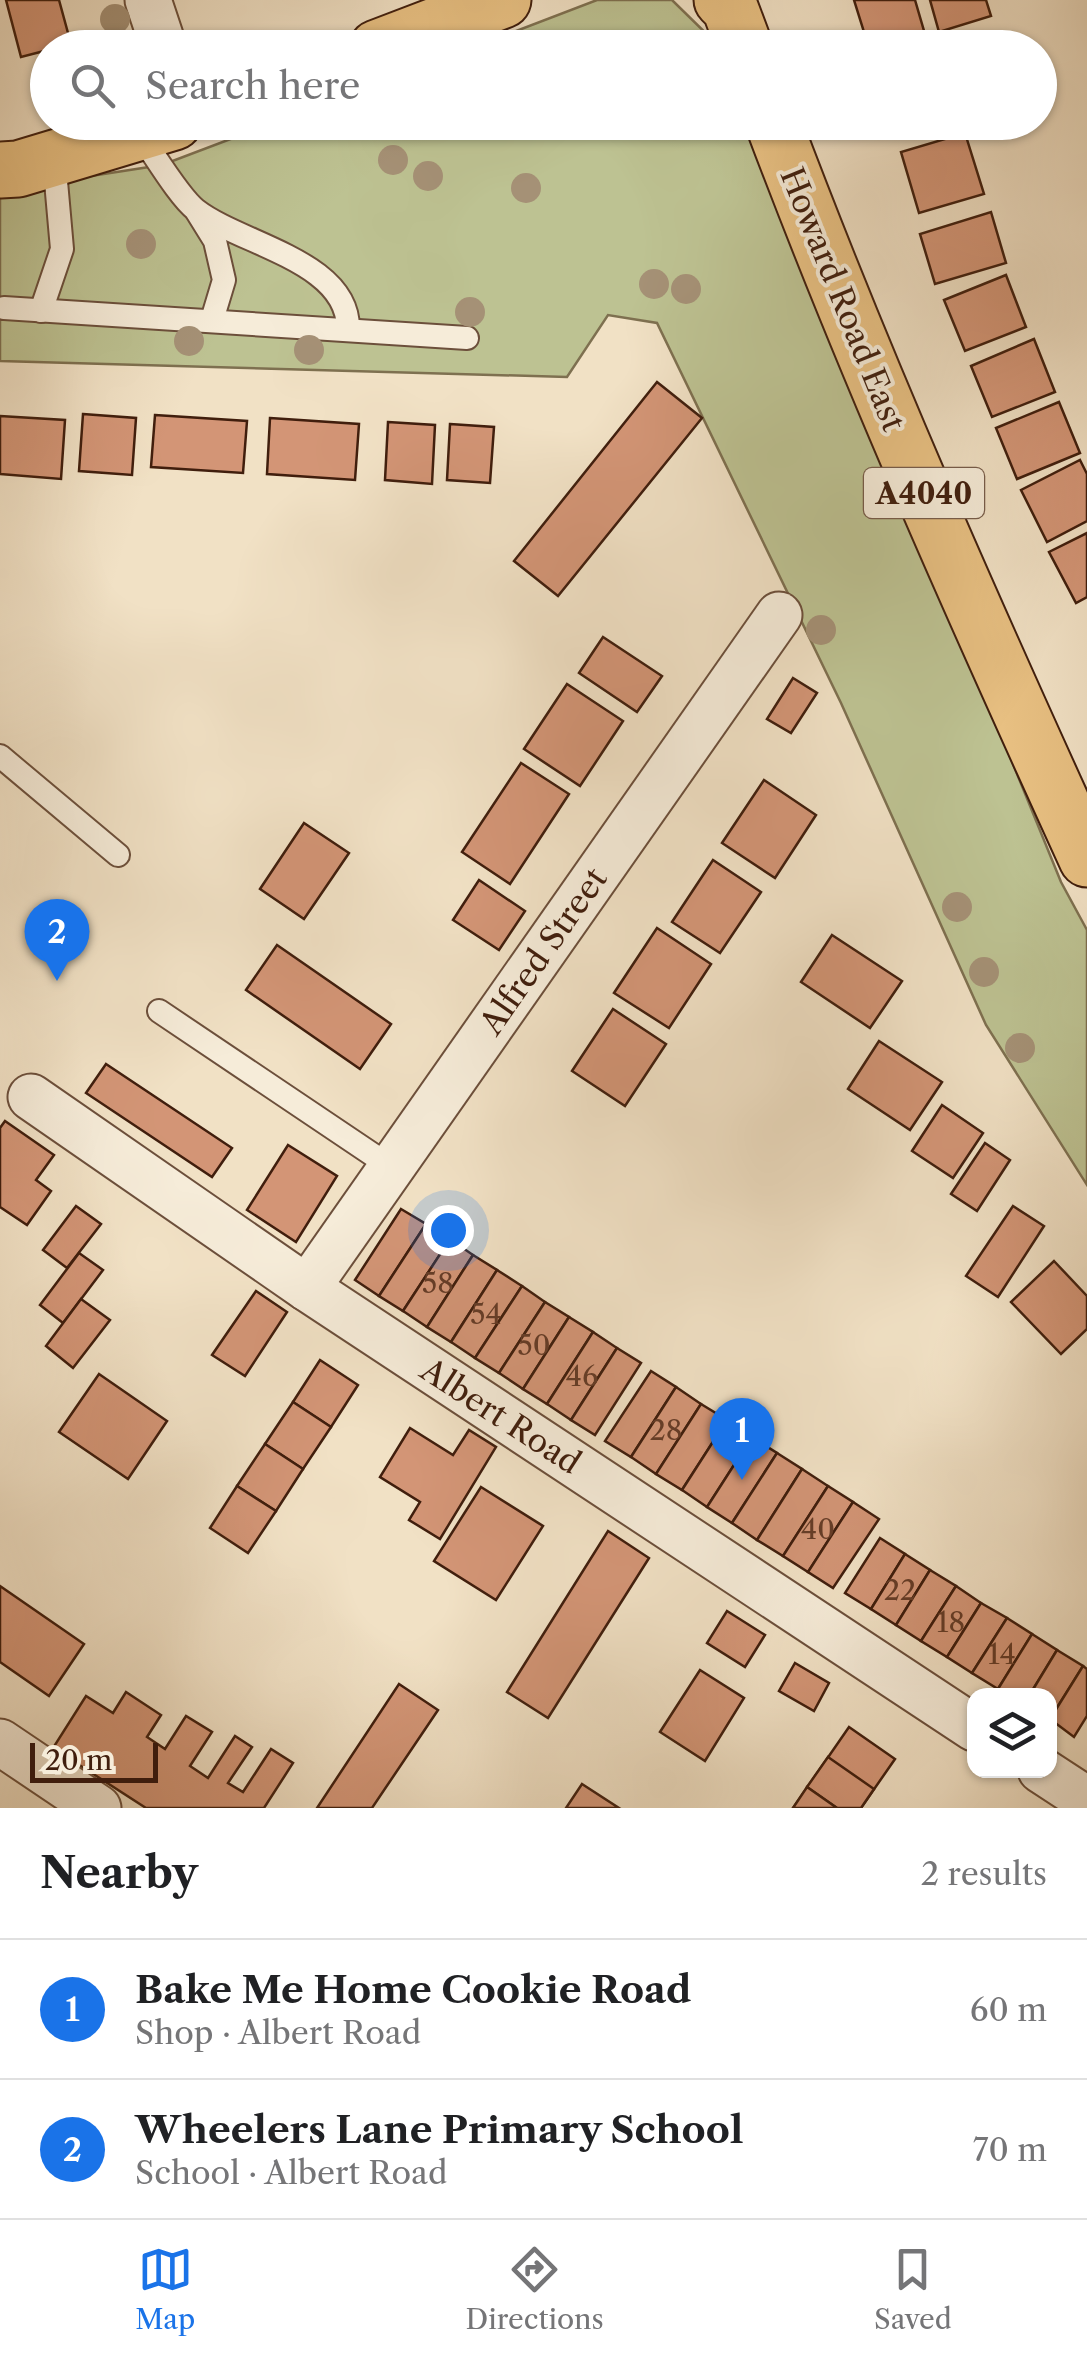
<!DOCTYPE html>
<html lang="en">
<head>
<meta charset="utf-8">
<style>
	:root { --surface:#fff; --page:#f6f6f6; --text:#202124; --muted:#757577; --line:#e0e0e0; --accent:#1a73e8 }
	body { margin:0; font-family:"Libre Caslon Text",serif; background:var(--page); color:var(--text) }
	.controls { position:absolute; right:30px; bottom:30px; display:grid; overflow:hidden; border-radius:20px; box-shadow:0 2px 8px #0004 }
	.controls button { width:90px; height:90px; display:grid; place-items:center; padding:0; border:0; border-bottom:2px solid var(--line); background:var(--surface); color:var(--text); font:50px sans-serif }
	.scale { position:absolute; left:30px; bottom:25px; width:128px; box-sizing:border-box; padding-left:10px; border:5px solid #401e0d; border-top:0; font-size:28px; line-height:35px; white-space:nowrap; color:#401e0d; -webkit-text-stroke:8px #f6ecd9; paint-order:stroke }
	.you { position:absolute; left:448px; top:1230px; width:35px; height:35px; margin:-25px; border:8px solid #fff; border-radius:50%; background:#1a73e8; box-shadow:0 0 0 15px #1a73e833 }
	.badge { display:grid; place-items:center; width:65px; height:65px; border-radius:50%; background:var(--accent); color:#fff; font-size:32px; font-weight:700 }
	.pin { position:absolute; translate:-50% -82px; filter:drop-shadow(0 2px 5px #0008) }
	.pin::after { content:''; position:absolute; top:52px; width:35px; height:30px; background:inherit; clip-path:polygon(0 0,100% 0,50% 100%) }
	.list { margin:0; padding:0; list-style:none }
	h2 { display:flex; justify-content:space-between; align-items:center; height:130px; margin:0; padding:0 40px; font-size:42px }
	h2 small { font-size:32px; font-weight:400; color:var(--muted) }
	.list li { display:grid; grid-template-columns:65px 1fr auto; gap:30px; align-items:center; box-sizing:border-box; height:140px; padding:0 40px; border-top:2px solid var(--line) }
	.list b { display:block; font-size:38px; white-space:nowrap }
	.list p { margin:0; font-size:32px; white-space:nowrap; color:var(--muted) }
	.list em { font-size:32px; font-style:normal; color:var(--muted) }
	.icon { flex:none; width:55px; height:55px; fill:none; stroke:currentColor; stroke-width:2; stroke-linecap:round; stroke-linejoin:round }
	.map { position:relative; flex:none; width:1087px; height:1808px; overflow:hidden }
	.search { position:absolute; background:var(--surface); box-shadow:0 2px 8px #0004; left:30px; right:30px; top:30px; height:110px; display:flex; align-items:center; gap:25px; box-sizing:border-box; padding:0 35px; border-radius:55px; color:var(--muted); font-size:38px }
	.sheet { height:410px; background:var(--surface) }
	nav { display:flex; justify-content:space-around; align-items:center; box-sizing:border-box; height:140px; border-top:2px solid var(--line); background:var(--surface); font-size:28px; color:var(--muted) }
	nav a { display:grid; justify-items:center; gap:5px }
	nav .on { color:var(--accent) }
	.map>svg:first-child { display:block }
	.green { fill:#bdc292; stroke:#7e7050; stroke-width:2.5 }
	.building { fill:#d39576; stroke:#401e0d; stroke-width:2.5 }
	.lines { fill:none; stroke-linecap:round; stroke-linejoin:round }
	.service-casing { stroke:#6c4f3b; stroke-width:26 }
	.minor-casing { stroke:#6c4f3b; stroke-width:49 }
	.primary-casing { stroke:#401e0d; stroke-width:59 }
	.service { stroke:#f6ecd9; stroke-width:22 }
	.minor { stroke:#f6ecd9; stroke-width:45 }
	.primary { stroke:#e8c082; stroke-width:55 }
	.tree { fill:#a59176 }
	.labels { text-anchor:middle; dominant-baseline:central; stroke-width:8; stroke-linejoin:round; paint-order:stroke }
	.number-label { font-size:28px; fill:#653c27 }
	.shield { fill:#f6ecd9; stroke:#775c4a; stroke-width:2.5 }
	.shield-label { font-size:30px; font-weight:bold; fill:#401e0d }
	.street-label { font-size:32px; fill:#401e0d; stroke:#f6ecd9 }
</style>
</head>
<body>
<div class="map">
<svg width="1087" height="1808" viewBox="0 0 1087 1808">
	<rect width="100%" height="100%" fill="#f1e1c5"/>
	<filter id="stains"><feTurbulence type="fractalNoise" baseFrequency=".002" numOctaves="4"/><feColorMatrix values="0 0 0 0 .2 0 0 0 0 .09 0 0 0 0 .02 0 0 0 .5 -.17"/></filter>
	<radialGradient id="worn" r=".72"><stop offset=".6" stop-color="#630" stop-opacity="0"/><stop offset="1" stop-color="#630" stop-opacity=".3"/></radialGradient>
	<g class="green">
		<polygon points="597,0 672,0 721,48 472,48"/>
		<polygon points="273,123 752,123 1061,882 1087,930 1087,1185 986,1025 841,703 657,323 608,315 567,377 0,361 0,190 162,165"/>
	</g>
	<g class="building">
		<polygon points="6,0 59,0 71,44 21,57"/>
		<polygon points="854,0 915,0 929,48 869,48"/>
		<polygon points="930,0 986,0 991,16 939,32"/>
		<polygon points="965,133 984,194 919,213 901,152"/>
		<polygon points="991,212 1006,263 935,284 920,234"/>
		<polygon points="1006,275 1026,327 965,351 944,300"/>
		<polygon points="1034,339 1055,392 992,417 971,366"/>
		<polygon points="657,382 702,418 558,596 514,561"/>
		<polygon points="1059,402 1080,453 1017,479 996,428"/>
		<polygon points="83,414 136,418 132,475 79,471"/>
		<polygon points="155,415 247,421 243,473 151,467"/>
		<polygon points="0,416 65,420 61,479 0,474"/>
		<polygon points="270,418 359,424 355,480 267,474"/>
		<polygon points="388,422 435,425 432,484 385,480"/>
		<polygon points="450,424 494,427 490,483 447,480"/>
		<polygon points="1080,460 1087,474 1087,521 1047,542 1021,490"/>
		<polygon points="1087,533 1087,597 1076,603 1049,552"/>
		<polygon points="603,637 662,676 637,712 579,673"/>
		<polygon points="793,678 817,693 791,733 767,719"/>
		<polygon points="567,684 623,721 580,786 524,749"/>
		<polygon points="521,763 569,794 510,884 462,852"/>
		<polygon points="764,780 816,815 775,878 722,843"/>
		<polygon points="304,823 349,853 304,919 260,889"/>
		<polygon points="713,860 761,892 720,953 672,922"/>
		<polygon points="479,880 525,911 499,950 453,920"/>
		<polygon points="657,928 711,964 669,1028 614,993"/>
		<polygon points="832,935 902,981 870,1028 801,982"/>
		<polygon points="277,945 391,1024 360,1069 246,990"/>
		<polygon points="613,1009 666,1044 625,1106 572,1071"/>
		<polygon points="879,1041 942,1082 910,1130 848,1089"/>
		<polygon points="106,1064 232,1148 212,1177 86,1093"/>
		<polygon points="942,1105 983,1133 953,1178 912,1151"/>
		<polygon points="5,1121 54,1155 36,1180 51,1191 27,1225 0,1207 0,1128"/>
		<polygon points="985,1143 1010,1160 977,1211 951,1194"/>
		<polygon points="288,1145 337,1176 296,1242 247,1210"/>
		<polygon points="76,1206 101,1224 67,1268 43,1250"/>
		<polygon points="1013,1206 1044,1226 998,1297 966,1276"/>
		<polygon points="401,1209 426,1224 379,1296 355,1280"/>
		<polygon points="426,1224 450,1239 403,1311 379,1296"/>
		<polygon points="450,1239 473,1255 427,1327 403,1311"/>
		<polygon points="79,1253 103,1270 63,1323 40,1305"/>
		<polygon points="473,1255 497,1270 451,1342 427,1327"/>
		<polygon points="1054,1261 1087,1296 1087,1329 1061,1354 1011,1302"/>
		<polygon points="497,1270 522,1286 475,1358 451,1342"/>
		<polygon points="522,1286 545,1302 499,1373 475,1358"/>
		<polygon points="256,1291 287,1312 245,1376 212,1355"/>
		<polygon points="81,1299 110,1320 73,1368 46,1346"/>
		<polygon points="545,1302 569,1317 523,1389 499,1373"/>
		<polygon points="569,1317 593,1332 547,1404 523,1389"/>
		<polygon points="593,1332 617,1348 571,1420 547,1404"/>
		<polygon points="617,1348 641,1363 595,1435 571,1420"/>
		<polygon points="320,1360 358,1385 331,1427 293,1402"/>
		<polygon points="651,1371 676,1387 631,1457 605,1441"/>
		<polygon points="99,1374 167,1421 128,1479 59,1432"/>
		<polygon points="676,1387 701,1404 656,1474 631,1457"/>
		<polygon points="293,1402 331,1427 303,1469 265,1444"/>
		<polygon points="701,1404 727,1420 682,1490 656,1474"/>
		<polygon points="727,1420 752,1437 707,1507 682,1490"/>
		<polygon points="410,1428 453,1455 469,1430 496,1447 440,1539 409,1520 420,1502 380,1477"/>
		<polygon points="752,1437 777,1453 732,1523 707,1507"/>
		<polygon points="265,1444 303,1469 276,1511 237,1486"/>
		<polygon points="777,1453 802,1469 757,1540 732,1523"/>
		<polygon points="802,1469 828,1486 783,1556 757,1540"/>
		<polygon points="237,1486 276,1511 248,1553 210,1528"/>
		<polygon points="828,1486 853,1502 808,1572 783,1556"/>
		<polygon points="481,1487 543,1526 496,1600 434,1561"/>
		<polygon points="853,1502 879,1519 833,1588 808,1572"/>
		<polygon points="608,1531 649,1558 548,1718 507,1692"/>
		<polygon points="880,1538 905,1554 871,1609 845,1593"/>
		<polygon points="905,1554 930,1570 896,1625 871,1609"/>
		<polygon points="930,1570 956,1586 921,1641 896,1625"/>
		<polygon points="0,1586 84,1644 49,1696 0,1662"/>
		<polygon points="956,1586 981,1603 947,1657 921,1641"/>
		<polygon points="981,1603 1007,1618 972,1673 947,1657"/>
		<polygon points="727,1611 765,1635 745,1667 707,1643"/>
		<polygon points="1007,1618 1032,1634 998,1689 972,1673"/>
		<polygon points="1032,1634 1057,1650 1029,1696 1008,1696 998,1689"/>
		<polygon points="1057,1650 1083,1666 1050,1719 1050,1696 1029,1696"/>
		<polygon points="795,1663 829,1683 814,1711 779,1691"/>
		<polygon points="1083,1666 1087,1669 1087,1716 1074,1737 1050,1719"/>
		<polygon points="700,1670 744,1698 705,1761 660,1732"/>
		<polygon points="399,1684 438,1710 372,1808 317,1808"/>
		<polygon points="126,1692 161,1715 147,1737 165,1749 186,1716 212,1732 190,1766 208,1778 235,1736 252,1747 228,1783 243,1792 271,1749 293,1763 264,1808 146,1808 53,1748 86,1696 113,1713"/>
		<polygon points="849,1727 895,1759 861,1808 793,1808"/>
		<polygon points="828,1757 874,1789 861,1808 837,1808 807,1787"/>
		<polygon points="582,1784 619,1808 566,1808"/>
		<polygon points="807,1787 837,1808 793,1808"/>
	</g>
	<g class="lines">
		<defs>
			<g id="service">
				<path d="M 140,135 C 154,154 179,197 196,210 C 241,245 349,261 348,329"/>
				<polyline points="197,212 215,241 224,280 212,320"/>
				<polyline points="4,308 467,338"/>
				<polyline points="41,311 62,249 54,159"/>
				<polyline points="0,756 118,855"/>
				<polyline points="159,1011 391,1167"/>
			</g>
			<g id="minor">
				<polyline points="148,0 164,48"/>
				<polyline points="31,1097 307,1288 974,1728"/>
				<polyline points="307,1288 779,615"/>
				<polyline points="0,1742 98,1808"/>
				<polyline points="1041,1770 1087,1800"/>
			</g>
			<g id="primary">
				<polyline points="722,0 730,8 745,48"/>
				<polyline points="377,48 503,0"/>
				<path d="M 773,122 C 867,372 976,616 1087,859"/>
				<polyline points="0,170 18,169 174,122"/>
			</g>
		</defs>
		<use href="#service" class="service-casing"/>
		<use href="#minor" class="minor-casing"/>
		<use href="#primary" class="primary-casing"/>
		<use href="#service" class="service"/>
		<use href="#minor" class="minor"/>
		<use href="#primary" class="primary"/>
	</g>
	<g class="tree">
		<circle cx="115" cy="19" r="15"/>
		<circle cx="393" cy="160" r="15"/>
		<circle cx="428" cy="176" r="15"/>
		<circle cx="526" cy="188" r="15"/>
		<circle cx="141" cy="244" r="15"/>
		<circle cx="654" cy="284" r="15"/>
		<circle cx="686" cy="289" r="15"/>
		<circle cx="470" cy="312" r="15"/>
		<circle cx="189" cy="341" r="15"/>
		<circle cx="309" cy="350" r="15"/>
		<circle cx="821" cy="630" r="15"/>
		<circle cx="957" cy="907" r="15"/>
		<circle cx="984" cy="972" r="15"/>
		<circle cx="1020" cy="1048" r="15"/>
	</g>
	<g class="labels">
		<g class="number-label">
			<text x="438" y="1283">58</text>
			<text x="486" y="1314">54</text>
			<text x="534" y="1345">50</text>
			<text x="582" y="1376">46</text>
			<text x="666" y="1430">28</text>
			<text x="818" y="1529">40</text>
			<text x="900" y="1590">22</text>
			<text x="951" y="1622">18</text>
			<text x="1002" y="1654">14</text>
		</g>
		<rect class="shield" x="864" y="468" width="120" height="50" rx="8"/>
		<g class="shield-label">
			<text x="924" y="493">A4040</text>
		</g>
		<g class="street-label">
			<text transform="translate(843 299) rotate(68)">Howard Road East</text>
			<text transform="translate(543 951) rotate(-55)">Alfred Street</text>
			<text transform="translate(501 1416) rotate(33)">Albert Road</text>
		</g>
	</g>
	<rect width="100%" height="100%" filter="url(#stains)"/>
	<rect width="100%" height="100%" fill="url(#worn)"/>
</svg>
<div class="controls">
<button><svg class="icon" aria-label="layers" viewBox="0 0 24 24"><path d="M12 4l9 5-9 5-9-5zM3 14l9 5 9-5"/></svg></button>
</div>
<div class="scale">20 m</div>
<div class="you"></div>
<div class="pin badge" style="left:742px;top:1480px">1</div>
<div class="pin badge" style="left:57px;top:981px">2</div>
<div class="search"><svg class="icon" aria-label="search" viewBox="0 0 24 24"><circle cx="10" cy="10" r="6"/><path d="M15 15l6 6"/></svg>Search here</div>
</div>
<section class="sheet">
<h2>Nearby<small>2 results</small></h2>
<ul class="list">
<li><span class="badge">1</span><div><b>Bake Me Home Cookie Road</b><p>Shop · Albert Road</p></div><em>60 m</em></li>
<li><span class="badge">2</span><div><b>Wheelers Lane Primary School</b><p>School · Albert Road</p></div><em>70 m</em></li>
</ul>
</section>
<nav>
<a class="on"><svg class="icon" aria-label="map" viewBox="0 0 24 24"><path d="M3 6l6-2 6 2 6-2v14l-6 2-6-2-6 2zM9 4v14M15 6v14"/></svg>Map</a>
<a><svg class="icon" aria-label="directions" viewBox="0 0 24 24"><path d="M12 3l9 9-9 9-9-9zM9 14v-3h6M13 9l2 2-2 2"/></svg>Directions</a>
<a><svg class="icon" aria-label="saved" viewBox="0 0 24 24"><path d="M7 4h10v16l-5-4-5 4z"/></svg>Saved</a>
</nav>
</body>
</html>
